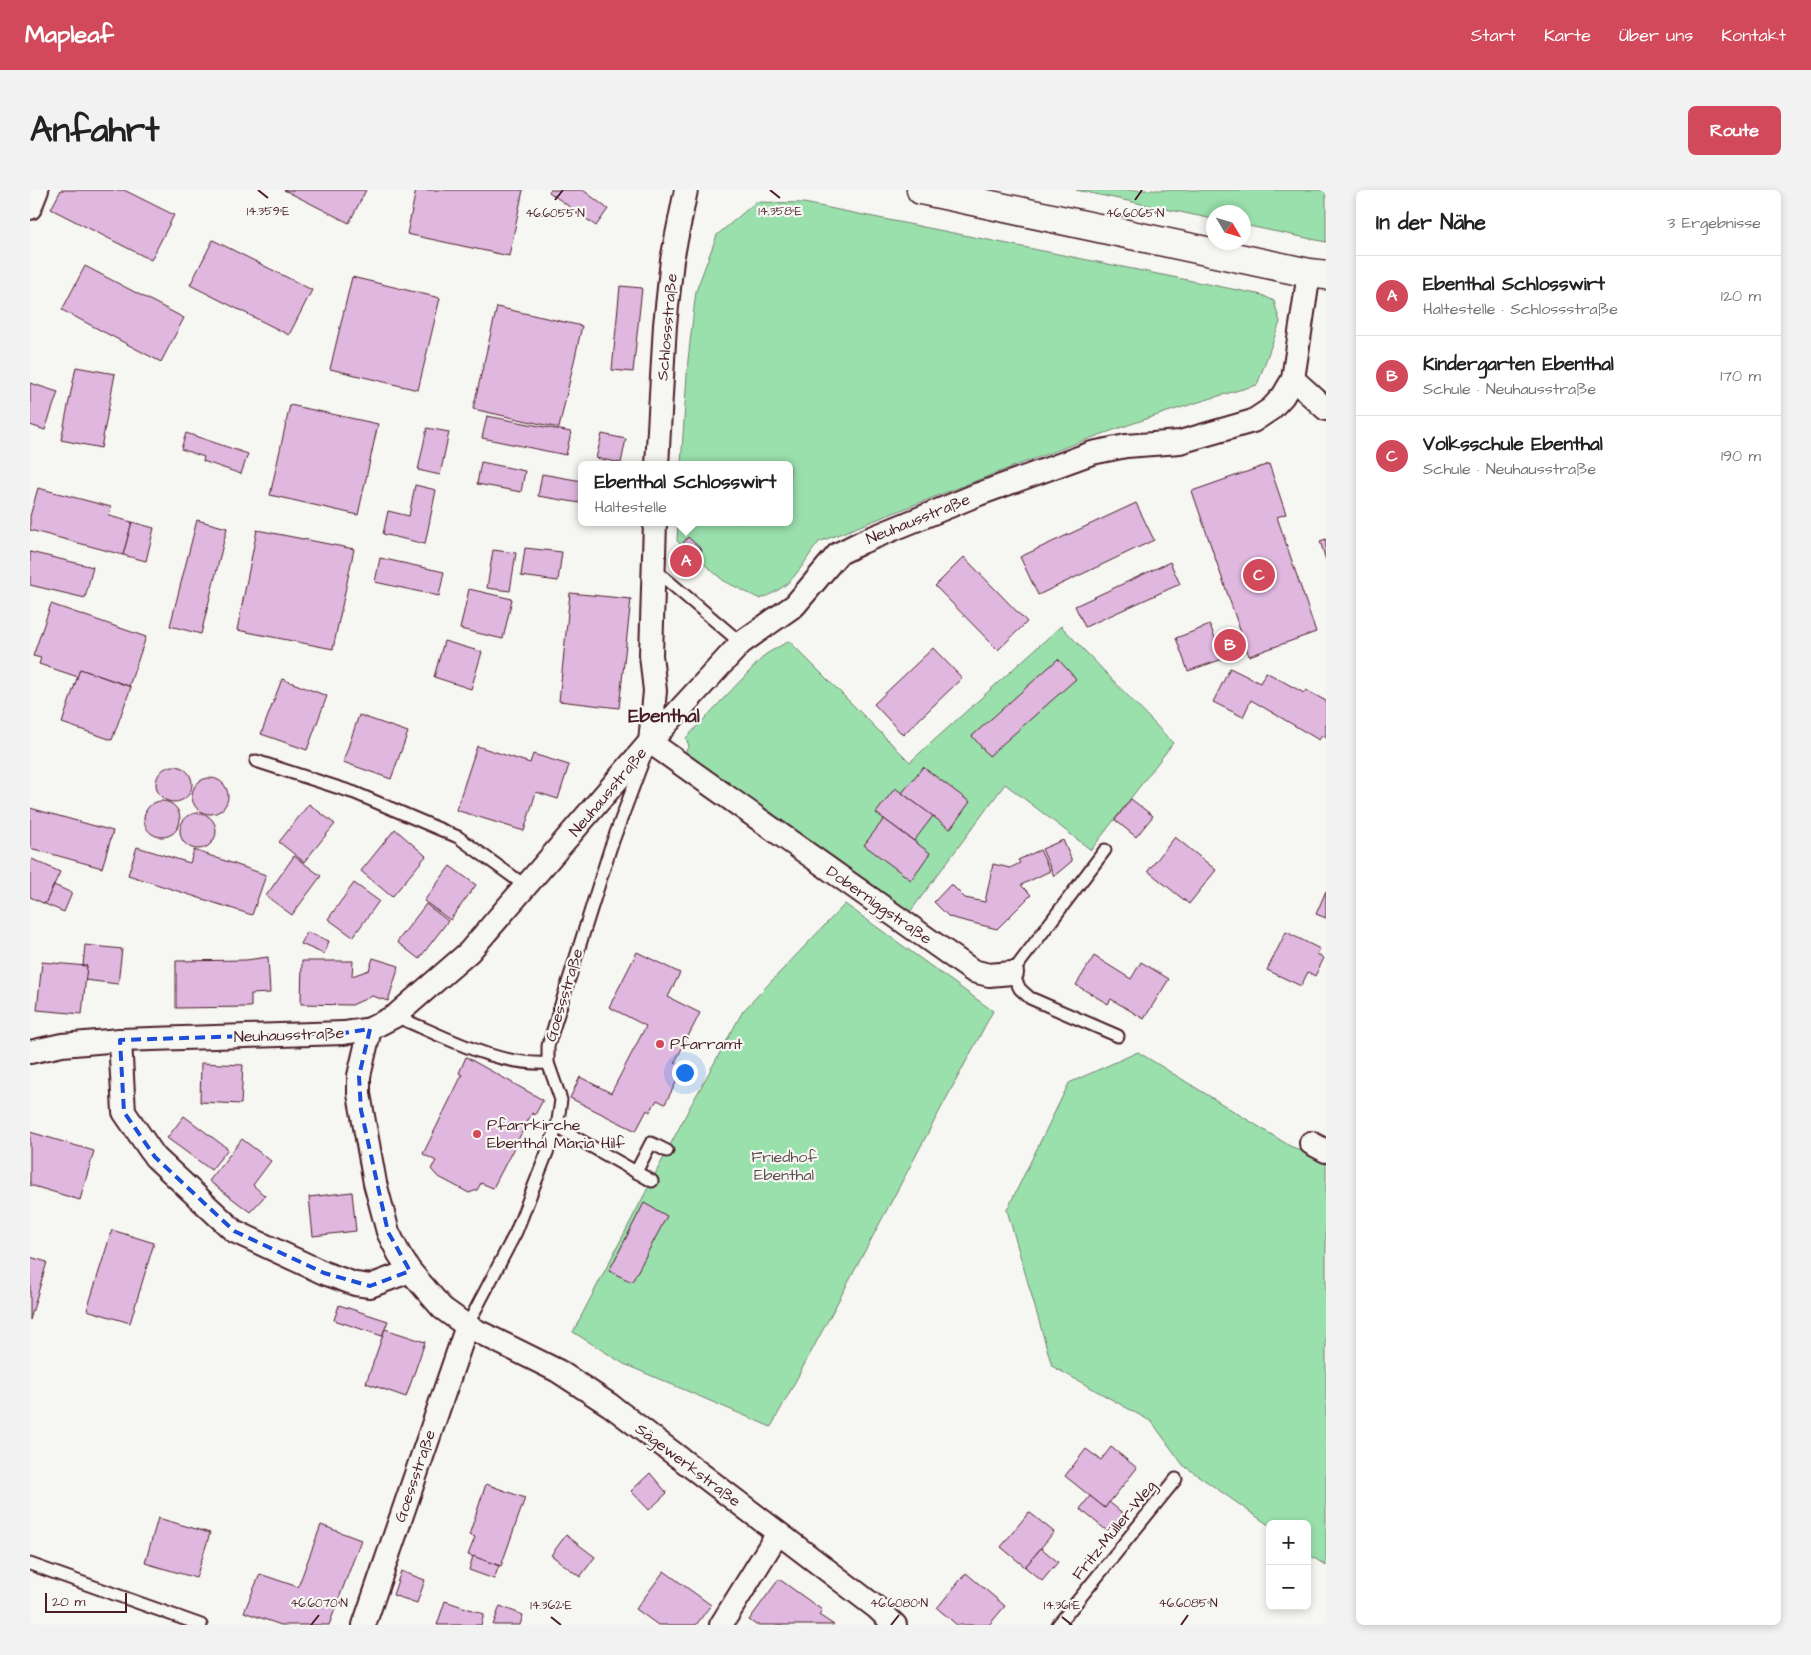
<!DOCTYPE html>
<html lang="de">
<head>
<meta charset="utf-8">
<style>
	:root { --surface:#fff; --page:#f2f2f2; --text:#222; --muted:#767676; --line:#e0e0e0; --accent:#d1495b }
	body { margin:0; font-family:"Architects Daughter",sans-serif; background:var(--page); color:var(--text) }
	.controls { position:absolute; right:15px; bottom:15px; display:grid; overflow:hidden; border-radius:8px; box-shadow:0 2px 8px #0003 }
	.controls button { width:45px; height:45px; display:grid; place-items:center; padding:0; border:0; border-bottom:1px solid var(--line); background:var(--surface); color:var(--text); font:25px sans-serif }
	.compass { position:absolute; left:1176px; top:15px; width:45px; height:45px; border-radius:50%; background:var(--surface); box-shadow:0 2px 8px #0003; rotate:128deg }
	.scale { position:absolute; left:15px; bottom:12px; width:82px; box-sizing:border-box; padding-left:5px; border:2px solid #4a1f2b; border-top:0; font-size:14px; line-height:18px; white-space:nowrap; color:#4a1f2b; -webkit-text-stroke:4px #f6f6f2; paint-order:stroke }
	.you { position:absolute; left:654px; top:882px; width:18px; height:18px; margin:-12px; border:4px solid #fff; border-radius:50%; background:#1a73e8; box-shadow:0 0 0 8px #1a73e833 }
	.badge { display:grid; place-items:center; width:32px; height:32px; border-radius:50%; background:var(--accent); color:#fff; font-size:16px; font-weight:700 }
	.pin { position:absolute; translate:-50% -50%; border:2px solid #fff; box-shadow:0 1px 5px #0006 }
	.popup { position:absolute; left:548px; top:271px; width:215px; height:65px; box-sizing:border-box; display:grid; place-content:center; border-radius:8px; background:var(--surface); filter:drop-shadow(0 1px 4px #0005); font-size:16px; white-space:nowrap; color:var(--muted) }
	.popup b { font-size:19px; color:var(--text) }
	.popup::after { content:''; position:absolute; left:50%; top:100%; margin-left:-10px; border:10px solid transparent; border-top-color:var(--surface) }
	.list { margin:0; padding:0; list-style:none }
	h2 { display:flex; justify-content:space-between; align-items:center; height:65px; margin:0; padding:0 20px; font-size:21px }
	h2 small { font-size:16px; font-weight:400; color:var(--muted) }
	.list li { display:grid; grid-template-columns:32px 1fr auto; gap:15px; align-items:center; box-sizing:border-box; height:80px; padding:0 20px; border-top:1px solid var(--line) }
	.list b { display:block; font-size:19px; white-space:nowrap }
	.list p { margin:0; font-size:16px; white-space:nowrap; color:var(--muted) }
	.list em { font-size:16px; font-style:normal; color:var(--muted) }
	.map { position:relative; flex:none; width:1296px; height:1435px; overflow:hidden; border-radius:8px }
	header { display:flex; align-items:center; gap:30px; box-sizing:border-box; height:70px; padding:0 25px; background:var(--accent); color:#fff }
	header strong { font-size:24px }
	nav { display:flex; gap:28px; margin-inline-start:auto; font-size:18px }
	.intro { display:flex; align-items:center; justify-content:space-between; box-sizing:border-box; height:120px; padding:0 30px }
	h1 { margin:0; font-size:35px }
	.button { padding:12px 22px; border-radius:8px; background:var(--accent); color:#fff; font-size:18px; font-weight:700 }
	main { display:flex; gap:30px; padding:0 30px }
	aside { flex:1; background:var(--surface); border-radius:8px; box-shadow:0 2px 8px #0003 }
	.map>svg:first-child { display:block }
	.green { fill:#9ae0ad; stroke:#72806c }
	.building { fill:#dfb7df; stroke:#4a1f2b }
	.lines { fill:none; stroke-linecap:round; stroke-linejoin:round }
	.lane-casing { stroke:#4a1f2b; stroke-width:15 }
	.street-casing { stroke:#4a1f2b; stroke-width:26 }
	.secondary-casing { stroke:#4a1f2b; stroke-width:31 }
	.lane { stroke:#f6f6f2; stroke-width:11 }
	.street { stroke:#f6f6f2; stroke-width:22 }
	.secondary { stroke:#f6f6f2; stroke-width:28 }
	.marked { fill:none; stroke:#1d4ed8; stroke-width:4; stroke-dasharray:10 6; stroke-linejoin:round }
	.ticks { fill:none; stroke:#4a1f2b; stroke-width:2 }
	.poi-dot { fill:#d1495b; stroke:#f6f6f2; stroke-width:2 }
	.labels { text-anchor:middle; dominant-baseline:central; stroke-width:4.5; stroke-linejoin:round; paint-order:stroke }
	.street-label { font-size:16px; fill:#4a1f2b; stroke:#f6f6f2 }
	.poi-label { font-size:16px; fill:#4a1f2b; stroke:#f6f6f2; text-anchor:start }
	.park-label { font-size:16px; fill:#5e4f4c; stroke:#f6f6f2 }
	.quarter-label { font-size:19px; font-weight:bold; fill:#4a1f2b; stroke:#f6f6f2 }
	.ticks-label { font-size:12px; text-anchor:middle; fill:#4a1f2b; stroke:#f6f6f2; stroke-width:4.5; stroke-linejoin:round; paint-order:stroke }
</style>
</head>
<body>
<header>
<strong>Mapleaf</strong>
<nav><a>Start</a><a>Karte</a><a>Über uns</a><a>Kontakt</a></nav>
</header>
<div class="intro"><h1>Anfahrt</h1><a class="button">Route</a></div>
<main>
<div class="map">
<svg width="1296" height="1435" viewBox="0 0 1296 1435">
	<rect width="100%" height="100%" fill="#f6f6f2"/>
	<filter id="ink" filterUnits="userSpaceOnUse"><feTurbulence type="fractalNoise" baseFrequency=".02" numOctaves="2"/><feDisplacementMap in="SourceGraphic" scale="10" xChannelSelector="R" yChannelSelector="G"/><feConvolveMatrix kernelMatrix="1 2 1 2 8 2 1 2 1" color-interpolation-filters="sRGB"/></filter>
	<g filter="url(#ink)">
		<g class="green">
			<polygon points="1046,0 1296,0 1296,52 1214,35 1214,22 1184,22 1183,29"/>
			<path d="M 726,12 L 774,13 L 1232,105 L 1244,111 L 1250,132 L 1227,195 C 1078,236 934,296 789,352 C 780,362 775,374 766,384 C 756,397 744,403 730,409 L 694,391 L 647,351 L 648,332 L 760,332 L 760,275 L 651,275 L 658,170 L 666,101 L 687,45 Z"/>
			<polygon points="1031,436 1143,553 1061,660 975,594 880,722 655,562 659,556 656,548 736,464 759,451 880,572"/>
			<polygon points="815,714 963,821 741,1237 594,1174 543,1142 661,915 713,821"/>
			<polygon points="1108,862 1260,956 1296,971 1296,1376 1277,1363 1277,1334 1240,1334 1240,1336 1153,1275 1122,1232 1022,1176 977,1020 1039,893"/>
		</g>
		<g class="building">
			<polygon points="31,0 94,0 144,25 121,70 21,19"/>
			<polygon points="254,0 336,0 319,33"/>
			<polygon points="386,0 493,0 479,66 377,44"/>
			<polygon points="520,0 553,0 578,19 566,36 519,2"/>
			<polygon points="183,50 282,100 259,145 160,95"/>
			<polygon points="55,76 154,128 131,172 32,120"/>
			<polygon points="322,87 410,108 388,200 300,179"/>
			<polygon points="590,96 612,98 603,182 582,180"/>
			<polygon points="467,117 552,136 529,238 443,219"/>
			<polygon points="46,177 85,184 71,258 31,250"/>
			<polygon points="0,193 28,202 15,240 0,235"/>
			<polygon points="260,215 348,234 328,325 240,305"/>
			<polygon points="457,226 541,242 536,265 452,248"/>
			<polygon points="397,238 419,242 410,285 388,280"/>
			<polygon points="156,243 218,264 211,284 173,271 174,267 151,259"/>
			<polygon points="572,244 596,249 591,273 566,268"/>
			<polygon points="451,272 495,281 491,302 447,294"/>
			<polygon points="1239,274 1256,324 1247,327 1286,442 1219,466 1162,301"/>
			<polygon points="512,284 552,291 550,313 508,306"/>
			<polygon points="385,295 406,300 395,354 353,344 358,321 379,326"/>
			<polygon points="8,298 81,317 79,326 102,332 93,365 0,340 0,326"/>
			<polygon points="1106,313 1124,350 1008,405 990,367"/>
			<polygon points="167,330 197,338 171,444 140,436"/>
			<polygon points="102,332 124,338 116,371 93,365"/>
			<polygon points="227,340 324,359 303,459 207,440"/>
			<polygon points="658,347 672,360 667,365 653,353"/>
			<polygon points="1296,349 1296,370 1290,351"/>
			<polygon points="495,358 532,362 528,391 491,386"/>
			<polygon points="463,360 486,363 480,401 457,398"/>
			<polygon points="0,362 63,377 55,408 0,395"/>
			<polygon points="934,367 997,432 968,460 905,396"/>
			<polygon points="350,368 414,382 409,406 345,392"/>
			<polygon points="1140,372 1150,394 1055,437 1045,416"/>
			<polygon points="439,399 482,409 473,449 430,439"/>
			<polygon points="540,403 601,409 589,518 529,511"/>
			<polygon points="21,414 116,447 99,496 50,479 48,487 9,474 11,468 3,466"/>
			<polygon points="1180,435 1193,469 1158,481 1146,448"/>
			<polygon points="414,451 452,462 441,499 404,487"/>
			<polygon points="903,458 932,488 873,545 844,514"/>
			<polygon points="1028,469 1046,489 959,566 942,546"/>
			<polygon points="1200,478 1230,493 1236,482 1274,503 1276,500 1296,511 1296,548 1292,545 1289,550 1221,510 1213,527 1183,512"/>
			<polygon points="50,479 101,497 82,550 32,533"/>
			<polygon points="252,489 297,506 277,560 231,544"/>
			<polygon points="329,525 378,542 361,589 313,572"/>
			<polygon points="447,556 500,573 503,564 539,575 528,609 506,602 494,641 426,620"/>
			<circle cx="144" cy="594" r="18"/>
			<polygon points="893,577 940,612 920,639 872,603"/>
			<circle cx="180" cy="606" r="18"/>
			<polygon points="865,598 903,626 884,651 846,623"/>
			<polygon points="1101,609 1123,626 1106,647 1085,630"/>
			<circle cx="132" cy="629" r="18"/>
			<polygon points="279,614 305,634 274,672 249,652"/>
			<polygon points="0,618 83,641 72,678 0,658"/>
			<circle cx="168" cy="641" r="18"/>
			<polygon points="854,629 900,663 881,690 834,655"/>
			<polygon points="365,639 396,666 362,707 331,681"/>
			<polygon points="1145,647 1186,680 1159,714 1118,681"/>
			<polygon points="1033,650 1042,671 1024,686 1012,659"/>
			<polygon points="107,657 160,673 164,660 236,685 222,725 98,685"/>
			<polygon points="1010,660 1020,681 991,695 1001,705 967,739 919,727 904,712 921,694 935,708 955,712 963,674 980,678 990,673 988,670"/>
			<polygon points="264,666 291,686 262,725 236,706"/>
			<polygon points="2,669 30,682 15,714 0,707 0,674"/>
			<polygon points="420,676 446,695 420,730 394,711"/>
			<polygon points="324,693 349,711 323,747 298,729"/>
			<polygon points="24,695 42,703 34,722 15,714"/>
			<polygon points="1296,701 1296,728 1286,724"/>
			<polygon points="396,714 418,731 389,769 367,752"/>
			<polygon points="277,742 299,751 294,764 271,754"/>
			<polygon points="1256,742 1290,759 1287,764 1294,768 1285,786 1278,782 1271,796 1237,780"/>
			<polygon points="55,755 92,759 88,794 55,790 57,776 53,776"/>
			<polygon points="607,762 650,783 638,807 670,823 645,872 654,877 635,914 627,910 620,922 617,920 606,941 540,908 550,887 581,903 616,836 579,817"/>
			<polygon points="1064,766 1101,789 1111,772 1139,789 1114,829 1081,809 1078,814 1046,795"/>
			<polygon points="238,767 240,803 221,804 221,817 146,818 146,771 216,770"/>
			<polygon points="343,768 369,776 358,811 342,806 322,815 271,814 272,771 323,771 322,786 339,780"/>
			<polygon points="12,772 57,776 52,824 7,820"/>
			<polygon points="436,867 513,910 505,925 502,923 463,998 451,993 447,1000 439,1003 407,986 401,979 406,971 393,964 432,885 429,883"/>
			<polygon points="171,873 213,875 211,914 170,912"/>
			<polygon points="154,926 198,959 181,980 137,948"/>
			<polygon points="0,942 64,961 50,1010 0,995"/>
			<polygon points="212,949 241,971 223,995 235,1006 220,1022 179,991"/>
			<polygon points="322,1002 326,1041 283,1046 279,1007"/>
			<polygon points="614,1013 637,1026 602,1092 579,1081"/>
			<polygon points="82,1040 124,1053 100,1133 57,1120"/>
			<polygon points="0,1067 17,1072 0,1130"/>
			<polygon points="309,1115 358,1131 352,1146 304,1130"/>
			<polygon points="355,1139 395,1152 376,1207 336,1193"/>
			<polygon points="1081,1257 1107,1278 1075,1318 1035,1286 1056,1259 1071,1270"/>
			<polygon points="620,1283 637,1303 619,1320 601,1301"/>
			<polygon points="456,1294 495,1308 471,1376 438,1365 445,1347 439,1345"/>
			<polygon points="1060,1306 1075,1318 1079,1312 1095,1325 1081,1344 1050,1319"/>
			<polygon points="999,1322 1024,1342 995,1377 971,1357"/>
			<polygon points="128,1328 180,1343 166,1388 115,1373"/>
			<polygon points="291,1335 331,1350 299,1435 251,1435 214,1422 230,1384 268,1397"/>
			<polygon points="536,1345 565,1367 550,1387 521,1365"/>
			<polygon points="1011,1358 1028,1372 1012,1391 995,1377"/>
			<polygon points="443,1366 469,1376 464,1389 439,1380"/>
			<polygon points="371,1381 395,1390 387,1413 363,1405"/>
			<polygon points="634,1381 681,1415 666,1435 628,1435 606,1419"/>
			<polygon points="936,1383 975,1416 959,1435 927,1435 907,1418"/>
			<polygon points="749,1389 792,1420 789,1425 804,1435 726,1435 719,1430"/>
			<polygon points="415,1411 454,1424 451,1435 407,1435"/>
			<polygon points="470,1416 493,1425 490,1435 463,1435"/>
		</g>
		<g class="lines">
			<defs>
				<g id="lane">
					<polyline points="624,379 711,453"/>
					<polyline points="226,571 325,603 428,647 497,697"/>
					<polyline points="1075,660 982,783 990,799 1000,808 1088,846"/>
					<path d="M 365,826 C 414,846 465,876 518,873"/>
					<polyline points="527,937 622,991"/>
					<polyline points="606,982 621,953 637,961"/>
					<polyline points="437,1136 486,1042 527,937 531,910 518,873 518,856 580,659 614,568"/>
					<polyline points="0,1374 171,1435"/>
					<polyline points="1028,1435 1146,1289"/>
				</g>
				<g id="street">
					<polyline points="0,18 7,0"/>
					<polyline points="1263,189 1296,219"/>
					<polyline points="627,275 635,135 642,70 656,0"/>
					<polyline points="620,552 943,781 959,785 982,783"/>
					<polyline points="620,552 625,501 621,465 625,332"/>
					<polyline points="340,839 329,886 329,904 345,993 358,1042 369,1064 380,1081 412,1118 437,1136 528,1181 580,1215 847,1418 865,1435"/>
					<polyline points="90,850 94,922 125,967 204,1041 294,1083 325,1094 340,1096 380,1081"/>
					<polyline points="0,862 32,855 90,850 314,843 340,839 365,826 439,762 620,552 711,453 765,415 808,364 832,352 949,304 1062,263 1096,256 1150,252 1223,231 1241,219 1253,206 1263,189 1279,83"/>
					<polyline points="1281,953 1296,961"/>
					<polyline points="334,1435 437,1136"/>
					<polyline points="691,1435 748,1343"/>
				</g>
				<polyline id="secondary" points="891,0 1279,83 1296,85"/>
			</defs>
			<use href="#lane" class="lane-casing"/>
			<use href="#street" class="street-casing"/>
			<use href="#secondary" class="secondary-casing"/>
			<use href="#lane" class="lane"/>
			<use href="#street" class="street"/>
			<use href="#secondary" class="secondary"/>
		</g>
	</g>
	<path class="marked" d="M 340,839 L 329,886 L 331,920 L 358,1042 L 380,1081 L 340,1096 L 294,1083 L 204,1041 L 125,967 L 94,922 L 90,850 L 314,843 Z"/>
	<path class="ticks" d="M 228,0 L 238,8M 740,0 L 750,8M 525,10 L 533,0M 1105,10 L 1112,0M 521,1427 L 531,1435M 1032,1427 L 1042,1435M 281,1435 L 289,1425M 861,1435 L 869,1425M 1151,1435 L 1158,1425"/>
	<g class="poi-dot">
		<circle cx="630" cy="854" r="5"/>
		<circle cx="447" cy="944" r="5"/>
	</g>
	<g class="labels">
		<g class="street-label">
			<text transform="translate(637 137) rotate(-85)">Schlossstraße</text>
			<text transform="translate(888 329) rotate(-22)">Neuhausstraße</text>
			<text transform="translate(578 602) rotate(-50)">Neuhausstraße</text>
			<text transform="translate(849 715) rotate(35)">Doberniggstraße</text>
			<text transform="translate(534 805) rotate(-73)">Goessstraße</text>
			<text transform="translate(259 845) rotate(-2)">Neuhausstraße</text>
			<text transform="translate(658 1275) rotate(37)">Sägewerkstraße</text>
			<text transform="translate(385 1286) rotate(-71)">Goessstraße</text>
			<text transform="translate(1084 1340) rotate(-51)">Fritz-Müller-Weg</text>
		</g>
		<g class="poi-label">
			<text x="640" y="854">Pfarramt</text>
			<text x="457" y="935">Pfarrkirche<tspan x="457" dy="18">Ebenthal Maria Hilf</tspan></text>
		</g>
		<g class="park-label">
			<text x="754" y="967">Friedhof<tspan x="754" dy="18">Ebenthal</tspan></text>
		</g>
		<g class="quarter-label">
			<text x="634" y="526">Ebenthal</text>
		</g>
	</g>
	<g class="ticks-label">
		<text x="238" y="25">14.359°E</text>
		<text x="750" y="25">14.358°E</text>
		<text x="525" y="27">46.6055°N</text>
		<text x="1105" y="27">46.6065°N</text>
		<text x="289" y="1417">46.6070°N</text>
		<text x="869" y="1417">46.6080°N</text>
		<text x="1158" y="1417">46.6085°N</text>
		<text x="521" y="1419">14.362°E</text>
		<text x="1032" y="1419">14.361°E</text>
	</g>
</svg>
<div class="controls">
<button>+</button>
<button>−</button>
</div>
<svg class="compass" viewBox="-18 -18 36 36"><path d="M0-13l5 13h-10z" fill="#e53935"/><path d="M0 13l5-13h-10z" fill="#767676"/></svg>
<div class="scale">20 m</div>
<div class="you"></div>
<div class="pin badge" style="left:656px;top:371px">A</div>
<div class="popup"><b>Ebenthal Schlosswirt</b>Haltestelle</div>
<div class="pin badge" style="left:1200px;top:455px">B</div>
<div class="pin badge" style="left:1229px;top:385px">C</div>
</div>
<aside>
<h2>In der Nähe<small>3 Ergebnisse</small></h2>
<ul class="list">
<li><span class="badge">A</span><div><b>Ebenthal Schlosswirt</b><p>Haltestelle · Schlossstraße</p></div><em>120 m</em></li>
<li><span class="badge">B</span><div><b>Kindergarten Ebenthal</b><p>Schule · Neuhausstraße</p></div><em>170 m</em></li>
<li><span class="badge">C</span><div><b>Volksschule Ebenthal</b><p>Schule · Neuhausstraße</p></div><em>190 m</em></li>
</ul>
</aside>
</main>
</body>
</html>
